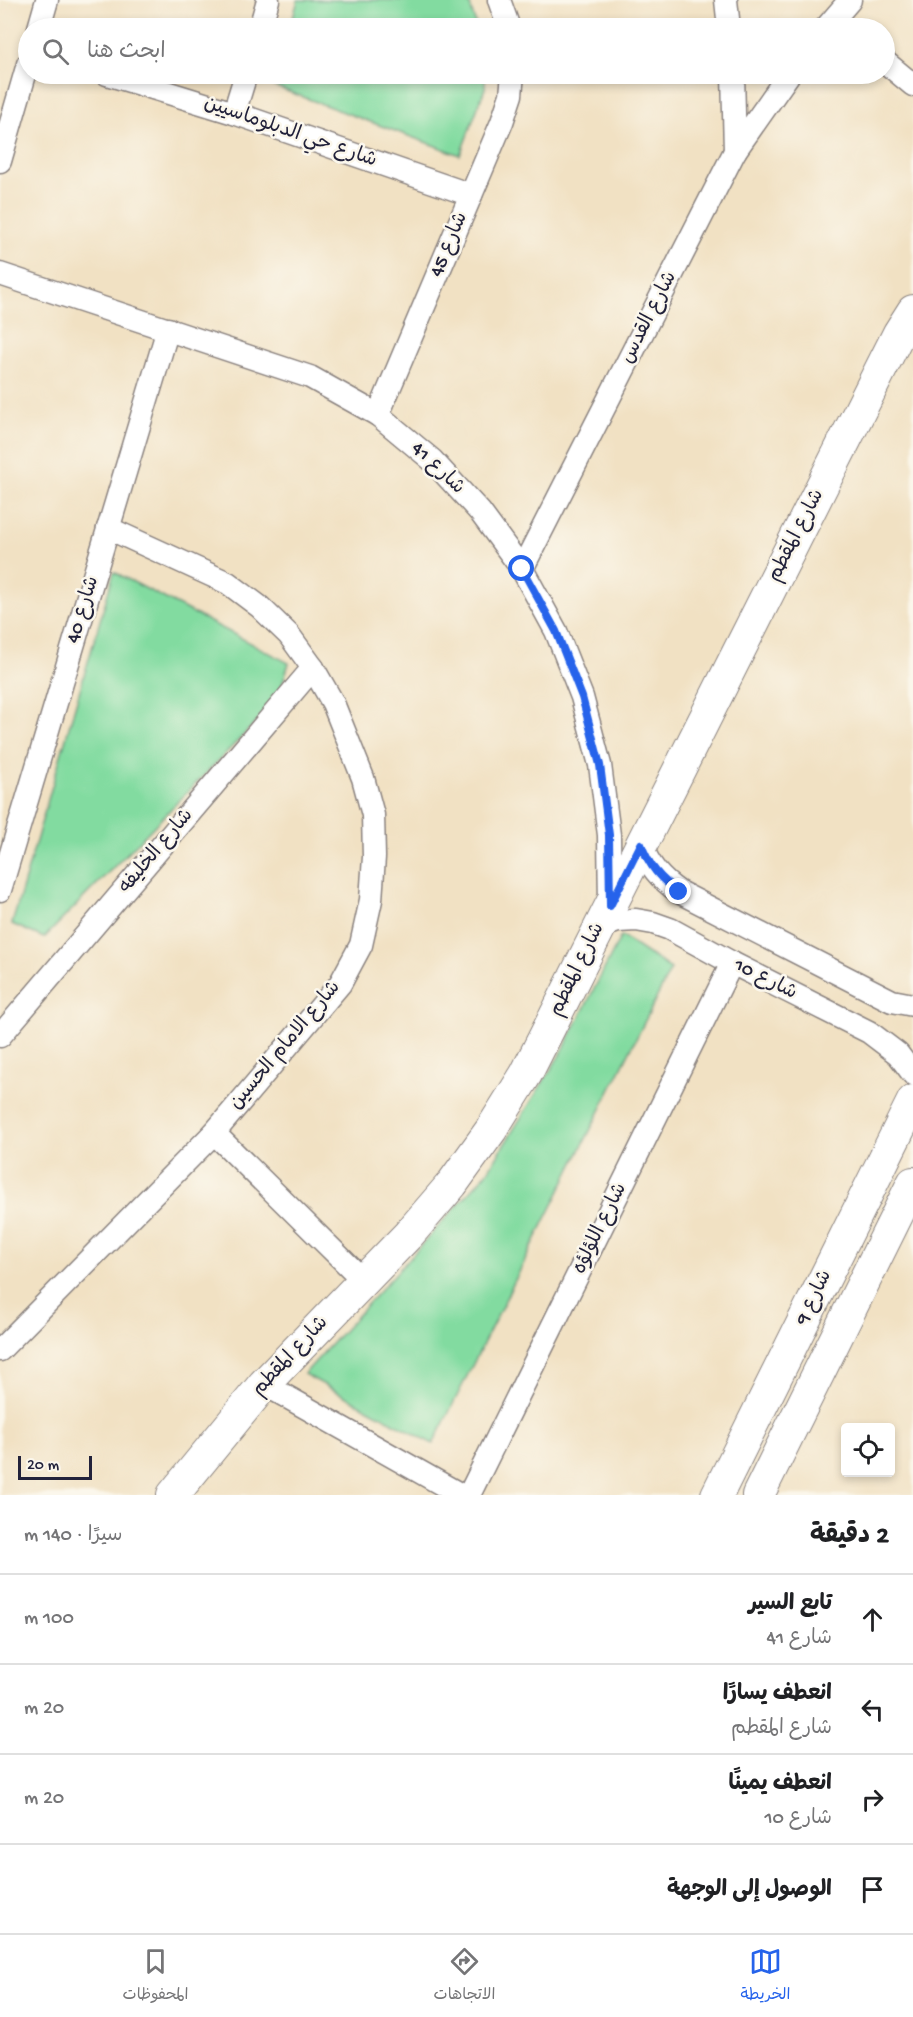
<!DOCTYPE html>
<html lang="ar">
<head>
<meta charset="utf-8">
<style>
	:root { --surface:#fff; --page:#f2f2f2; --text:#202124; --muted:#757577; --line:#e0e0e0; --accent:#2563eb }
	body { margin:0; font-family:"Gochi Hand","Playpen Sans Arabic",sans-serif; background:var(--page); color:var(--text); direction:rtl }
	.controls { position:absolute; right:18px; bottom:18px; display:grid; overflow:hidden; border-radius:6px; box-shadow:0 3px 9px #0003 }
	.controls button { width:54px; height:54px; display:grid; place-items:center; padding:0; border:0; border-bottom:2px solid var(--line); background:var(--surface); color:var(--text); font:30px sans-serif }
	.scale { position:absolute; left:18px; bottom:15px; width:74px; box-sizing:border-box; padding-left:6px; border:3px solid #22223b; border-top:0; font-size:16px; line-height:21px; white-space:nowrap; color:#22223b; -webkit-text-stroke:4px #fbf7ec; paint-order:stroke }
	.stop { position:absolute; width:18px; height:18px; margin:-14px; border:4px solid #2563eb; border-radius:50%; background:#fff }
	.stop.end { background:#2563eb; border-color:#fff; box-shadow:0 2px 6px #0008 }
	.list { margin:0; padding:0; list-style:none }
	h2 { display:flex; justify-content:space-between; align-items:center; height:78px; margin:0; padding:0 24px; font-size:26px }
	h2 small { font-size:20px; font-weight:400; color:var(--muted) }
	.list li { display:grid; grid-template-columns:39px 1fr auto; gap:18px; align-items:center; box-sizing:border-box; height:90px; padding:0 24px; border-top:2px solid var(--line) }
	.list b { display:block; font-size:22px; white-space:nowrap }
	.list p { margin:0; font-size:20px; white-space:nowrap; color:var(--muted) }
	.list em { font-size:20px; font-style:normal; color:var(--muted) }
	.icon { flex:none; width:33px; height:33px; fill:none; stroke:currentColor; stroke-width:2; stroke-linecap:round; stroke-linejoin:round }
	.map { position:relative; flex:none; width:913px; height:1495px; overflow:hidden; direction:ltr }
	.search { position:absolute; background:var(--surface); box-shadow:0 3px 9px #0003; left:18px; right:18px; top:18px; height:66px; display:flex; align-items:center; gap:15px; box-sizing:border-box; padding:0 21px; border-radius:33px; color:var(--muted); font-size:22px }
	.sheet { height:438px; background:var(--surface) }
	nav { display:flex; justify-content:space-around; align-items:center; box-sizing:border-box; height:84px; border-top:2px solid var(--line); background:var(--surface); font-size:16px; color:var(--muted) }
	nav a { display:grid; justify-items:center; gap:3px }
	nav .on { color:var(--accent) }
	.map>svg:first-child { display:block }
	.green { fill:#82dba0; stroke:#527e6e; stroke-width:1.5 }
	.lines { fill:none; stroke-linecap:round; stroke-linejoin:round }
	.minor-casing { stroke:#8a827f; stroke-width:25 }
	.secondary-casing { stroke:#8a827f; stroke-width:34 }
	.minor { stroke:#fff; stroke-width:22 }
	.secondary { stroke:#fff; stroke-width:32 }
	.route { stroke:#2563eb; stroke-width:8 }
	.labels { text-anchor:middle; dominant-baseline:central; stroke-width:5; stroke-linejoin:round; paint-order:stroke }
	.street-label { font-size:20px; fill:#22223b; stroke:#fbf7ec }
</style>
</head>
<body>
<div class="map">
<svg width="913" height="1495" viewBox="0 0 913 1495">
	<rect width="100%" height="100%" fill="#fbf7ec"/>
	<filter id="ink" filterUnits="userSpaceOnUse"><feTurbulence type="fractalNoise" baseFrequency=".0167" numOctaves="2"/><feDisplacementMap in="SourceGraphic" scale="12" xChannelSelector="R" yChannelSelector="G"/><feConvolveMatrix kernelMatrix="1 2 1 2 8 2 1 2 1" color-interpolation-filters="sRGB"/></filter>
	<filter id="wash" filterUnits="userSpaceOnUse"><feTurbulence type="fractalNoise" baseFrequency=".008" numOctaves="4" result="noise"/><feDisplacementMap in="SourceGraphic" scale="24" xChannelSelector="R" yChannelSelector="G"/><feGaussianBlur stdDeviation="1.35" result="paint"/><feColorMatrix in="noise" values="0 0 0 0 0 0 0 0 0 0 0 0 0 0 0 0 0 1.4 0 .05"/><feComposite in="paint" operator="in"/></filter>
	<g filter="url(#wash)">
		<rect width="100%" height="100%" fill="#f1e1c3"/>
		<g class="green">
			<polygon points="298,0 463,0 470,5 477,28 290,28"/>
			<polygon points="277,74 485,74 485,88 460,155 273,86"/>
			<polygon points="114,572 289,663 277,701 44,938 12,924"/>
			<polygon points="621,936 671,969 433,1444 304,1374 486,1174 563,1050"/>
		</g>
	</g>
	<g filter="url(#ink)">
		<g class="lines">
			<defs>
				<g id="minor">
					<polyline points="499,0 509,28"/>
					<polyline points="726,0 729,28"/>
					<polyline points="39,28 47,0"/>
					<polyline points="260,28 268,0"/>
					<polyline points="826,28 850,0"/>
					<polyline points="884,61 913,85"/>
					<polyline points="107,74 234,113 471,195"/>
					<polyline points="733,74 735,151"/>
					<polyline points="234,113 246,74"/>
					<polyline points="0,161 28,64"/>
					<polyline points="0,274 310,377 378,415 432,460 480,512 522,569 556,631 582,697 600,765 609,835 610,905"/>
					<polyline points="378,415 502,122 511,95 513,74"/>
					<polyline points="522,569 735,151 789,74"/>
					<path d="M 641,844 C 649,866 660,879 679,892 L 892,1001 L 913,1005"/>
					<polyline points="0,890 168,329"/>
					<polyline points="601,927 618,921 636,920 653,923 670,929 732,963 869,1032 898,1054 913,1074"/>
					<polyline points="0,1036 313,668"/>
					<polyline points="214,1133 365,1282"/>
					<polyline points="0,1350 214,1133 340,984 361,945 371,900 374,857 373,815 363,778 333,703 313,668 289,635 260,607 228,583 108,528"/>
					<polyline points="264,1384 461,1495"/>
					<polyline points="469,1495 732,963"/>
				</g>
				<g id="secondary">
					<polyline points="173,1495 264,1384 409,1234 452,1184 491,1130 526,1074 899,333 913,311"/>
					<polyline points="717,1495 913,1101"/>
					<polyline points="758,1495 913,1183"/>
				</g>
			</defs>
			<use href="#minor" class="minor-casing"/>
			<use href="#secondary" class="secondary-casing"/>
			<use href="#minor" class="minor"/>
			<use href="#secondary" class="secondary"/>
		</g>
	</g>
	<g class="lines" filter="url(#ink)">
		<path class="route" d="M 522,569 L 556,631 L 582,697 L 600,765 L 609,835 L 610,906 L 641,844 C 649,866 660,879 679,892"/>
	</g>
	<g class="labels">
		<g class="street-label">
			<text transform="translate(290 133) rotate(19)">شارع حي الدبلوماسيين</text>
			<text transform="translate(450 245) rotate(-67)">شارع 45</text>
			<text transform="translate(650 318) rotate(-63)">شارع القدس</text>
			<text transform="translate(437 469) rotate(44)">شارع 41</text>
			<text transform="translate(797 536) rotate(-63)">شارع المقطم</text>
			<text transform="translate(84 610) rotate(-73)">شارع 40</text>
			<text transform="translate(157 852) rotate(-50)">شارع الخليفه</text>
			<text transform="translate(578 970) rotate(-64)">شارع المقطم</text>
			<text transform="translate(765 980) rotate(27)">شارع 10</text>
			<text transform="translate(286 1046) rotate(-50)">شارع الامام الحسين</text>
			<text transform="translate(601 1229) rotate(-64)">شارع اللؤلؤه</text>
			<text transform="translate(815 1298) rotate(-64)">شارع 9</text>
			<text transform="translate(291 1357) rotate(-47)">شارع المقطم</text>
		</g>
	</g>
</svg>
<div class="controls">
<button><svg class="icon" aria-label="locate" viewBox="0 0 24 24"><circle cx="12" cy="12" r="6"/><path d="M12 2v4M12 18v4M2 12h4M18 12h4"/></svg></button>
</div>
<div class="scale">20 m</div>
<div class="stop" style="left:522px;top:569px"></div>
<div class="stop end" style="left:679px;top:892px"></div>
<div class="search"><svg class="icon" aria-label="search" viewBox="0 0 24 24"><circle cx="10" cy="10" r="6"/><path d="M15 15l6 6"/></svg>ابحث هنا</div>
</div>
<section class="sheet">
<h2>2 دقيقة<small>سيرًا · 140 m</small></h2>
<ul class="list">
<li><svg class="icon" aria-label="ahead" viewBox="0 0 24 24"><path d="M12 20V5M6 11l6-6 6 6"/></svg><div><b>تابع السير</b><p>شارع 41</p></div><em>100 m</em></li>
<li><svg class="icon" aria-label="left" viewBox="0 0 24 24"><path d="M17 20v-9H6M10 6l-5 5 5 5"/></svg><div><b>انعطف يسارًا</b><p>شارع المقطم</p></div><em>20 m</em></li>
<li><svg class="icon" aria-label="right" viewBox="0 0 24 24"><path d="M7 20v-9h11M14 6l5 5-5 5"/></svg><div><b>انعطف يمينًا</b><p>شارع 10</p></div><em>20 m</em></li>
<li><svg class="icon" aria-label="arrive" viewBox="0 0 24 24"><path d="M6 21V4h12l-3 4 3 4H6"/></svg><div><b>الوصول إلى الوجهة</b></div></li>
</ul>
</section>
<nav>
<a class="on"><svg class="icon" aria-label="map" viewBox="0 0 24 24"><path d="M3 6l6-2 6 2 6-2v14l-6 2-6-2-6 2zM9 4v14M15 6v14"/></svg>الخريطة</a>
<a><svg class="icon" aria-label="directions" viewBox="0 0 24 24"><path d="M12 3l9 9-9 9-9-9zM9 14v-3h6M13 9l2 2-2 2"/></svg>الاتجاهات</a>
<a><svg class="icon" aria-label="saved" viewBox="0 0 24 24"><path d="M7 4h10v16l-5-4-5 4z"/></svg>المحفوظات</a>
</nav>
</body>
</html>
